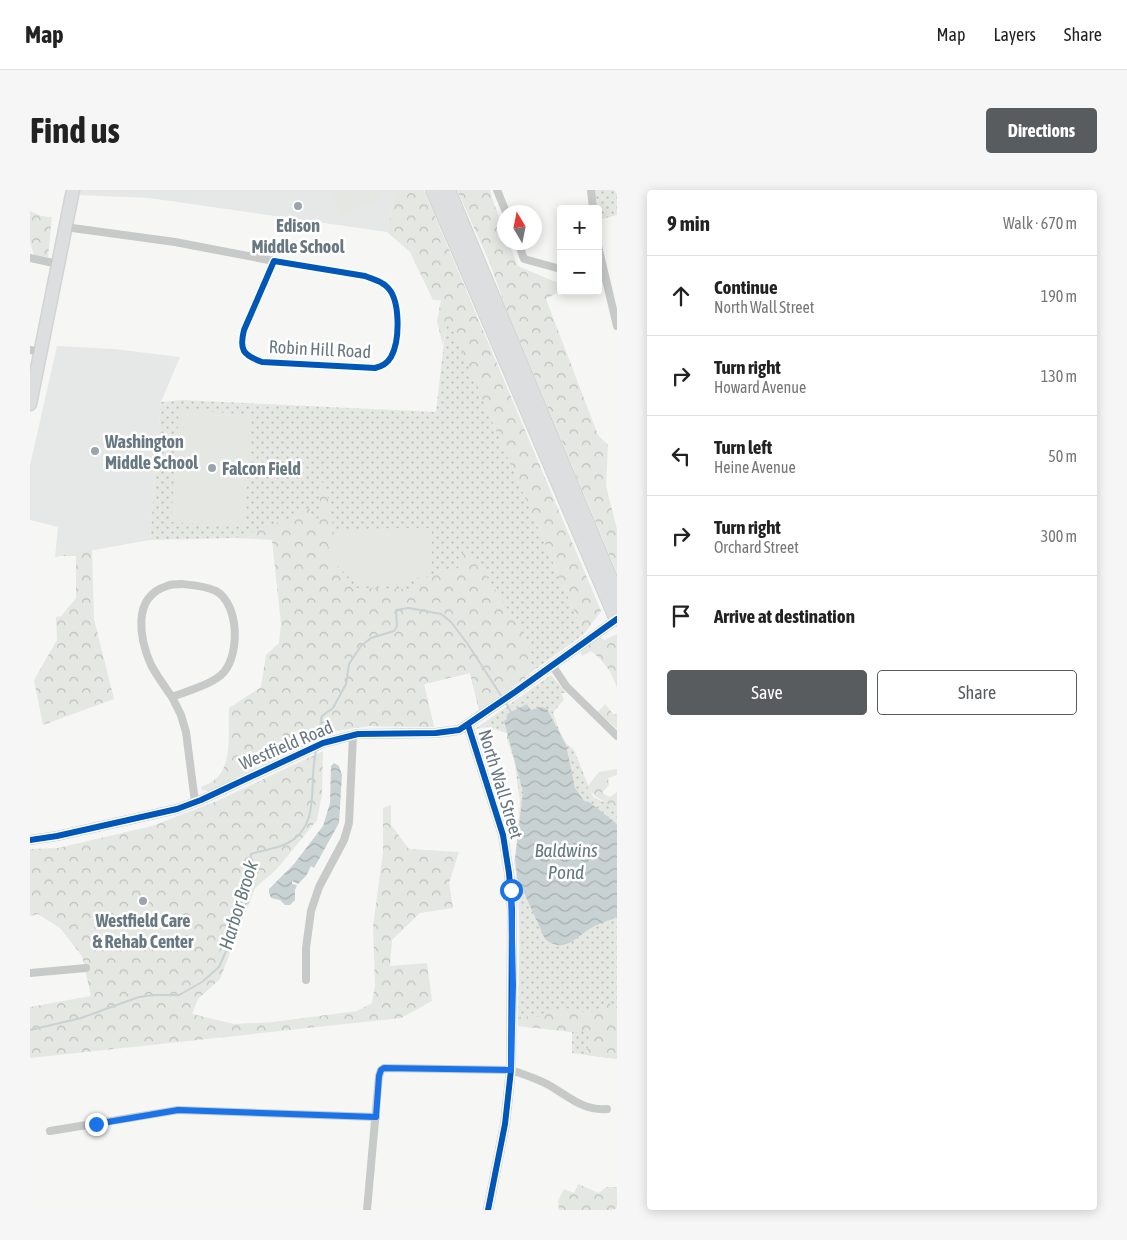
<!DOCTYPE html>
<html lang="en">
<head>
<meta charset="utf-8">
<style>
	:root { --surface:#fff; --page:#f6f6f6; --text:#222; --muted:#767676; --line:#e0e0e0; --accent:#585c5f }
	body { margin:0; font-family:"Asap Condensed",sans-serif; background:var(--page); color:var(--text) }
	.controls { position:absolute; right:15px; top:15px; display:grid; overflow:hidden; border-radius:5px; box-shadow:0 2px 12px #0003 }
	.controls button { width:45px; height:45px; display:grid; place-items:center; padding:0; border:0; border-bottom:1px solid var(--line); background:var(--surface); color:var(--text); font:25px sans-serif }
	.compass { position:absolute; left:467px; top:15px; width:45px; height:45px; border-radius:50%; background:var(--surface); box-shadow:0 2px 12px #0003; rotate:350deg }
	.stop { position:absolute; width:15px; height:15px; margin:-11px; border:4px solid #1a73e8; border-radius:50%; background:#fff }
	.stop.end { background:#1a73e8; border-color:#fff; box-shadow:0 1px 5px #0008 }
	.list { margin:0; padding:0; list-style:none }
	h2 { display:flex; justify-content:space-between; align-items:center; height:65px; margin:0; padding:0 20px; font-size:21px }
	h2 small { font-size:16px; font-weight:400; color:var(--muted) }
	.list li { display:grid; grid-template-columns:32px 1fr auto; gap:15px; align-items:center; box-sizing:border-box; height:80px; padding:0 20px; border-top:1px solid var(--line) }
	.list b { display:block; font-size:19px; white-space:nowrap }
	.list p { margin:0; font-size:16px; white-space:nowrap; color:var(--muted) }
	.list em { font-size:16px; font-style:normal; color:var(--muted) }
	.actions { display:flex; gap:10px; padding:15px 20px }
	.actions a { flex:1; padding:11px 0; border:1px solid var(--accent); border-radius:5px; text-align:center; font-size:18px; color:var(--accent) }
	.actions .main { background:var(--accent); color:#fff }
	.icon { flex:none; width:28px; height:28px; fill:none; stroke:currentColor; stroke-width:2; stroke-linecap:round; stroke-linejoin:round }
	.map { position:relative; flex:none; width:587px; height:1020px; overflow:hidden; border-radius:5px }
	header { display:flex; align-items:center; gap:30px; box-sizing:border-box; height:70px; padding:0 25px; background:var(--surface); border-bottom:1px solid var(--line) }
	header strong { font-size:24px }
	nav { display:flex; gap:28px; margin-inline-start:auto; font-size:18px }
	.intro { display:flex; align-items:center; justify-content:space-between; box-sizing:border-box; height:120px; padding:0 30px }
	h1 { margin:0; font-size:35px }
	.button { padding:12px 22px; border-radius:5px; background:var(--accent); color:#fff; font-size:18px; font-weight:700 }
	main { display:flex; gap:30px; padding:0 30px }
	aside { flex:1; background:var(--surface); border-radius:5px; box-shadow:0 2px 12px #0003 }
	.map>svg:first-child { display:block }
	.built { fill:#e6e7e7 }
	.green { fill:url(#green-dots) }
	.forest { fill:url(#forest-crowns) }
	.pitch { fill:#e5e7e2 }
	.water { fill:url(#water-waves) }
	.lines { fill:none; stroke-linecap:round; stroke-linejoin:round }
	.stream { stroke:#c9d2d3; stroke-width:2 }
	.primary-casing { stroke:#d2d3d3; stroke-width:15 }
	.motorway-casing { stroke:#d1d2d2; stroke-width:16 }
	.minor { stroke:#c8caca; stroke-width:8 }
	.tertiary { stroke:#c8caca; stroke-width:10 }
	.primary { stroke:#dddedf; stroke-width:12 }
	.motorway { stroke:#dddedf; stroke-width:14 }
	.motorway-bridge-casing { stroke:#d1d2d2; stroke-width:16; stroke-linecap:butt }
	.motorway-bridge { stroke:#dddedf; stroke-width:14 }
	.cycleway-casing { stroke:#fff; stroke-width:9 }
	.cycleway { stroke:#0057b8; stroke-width:6 }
	.route { stroke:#1a73e8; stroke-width:6 }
	.poi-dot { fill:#9aa4aa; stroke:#fff; stroke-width:2 }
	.labels { text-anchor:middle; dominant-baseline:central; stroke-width:5; stroke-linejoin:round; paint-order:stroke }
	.poi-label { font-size:18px; font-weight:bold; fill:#687882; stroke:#fff }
	.street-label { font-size:18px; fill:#687882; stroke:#fff }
	.water-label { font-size:19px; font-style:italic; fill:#64797f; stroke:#fff }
</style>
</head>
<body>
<header>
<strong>Map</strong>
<nav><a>Map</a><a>Layers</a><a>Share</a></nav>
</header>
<div class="intro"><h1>Find us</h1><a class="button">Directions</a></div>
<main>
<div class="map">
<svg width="587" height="1020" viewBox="0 0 587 1020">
	<defs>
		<pattern id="green-dots" width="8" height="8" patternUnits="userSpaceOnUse" patternTransform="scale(1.25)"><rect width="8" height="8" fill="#e5e7e2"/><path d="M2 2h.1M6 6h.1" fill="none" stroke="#bdc0bd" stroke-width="1.8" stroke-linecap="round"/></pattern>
		<pattern id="forest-crowns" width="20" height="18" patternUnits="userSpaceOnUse" patternTransform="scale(1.25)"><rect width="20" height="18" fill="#e5e7e2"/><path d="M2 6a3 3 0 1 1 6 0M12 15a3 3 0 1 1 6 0" fill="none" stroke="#bdc0bd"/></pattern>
		<pattern id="water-waves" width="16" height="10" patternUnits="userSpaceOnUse" patternTransform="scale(1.25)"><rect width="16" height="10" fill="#c9d2d3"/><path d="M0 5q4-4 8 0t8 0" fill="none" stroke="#a7afb1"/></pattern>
	</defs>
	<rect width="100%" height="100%" fill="#f6f6f5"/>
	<g class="built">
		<polygon points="50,0 363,0 365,4 357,42 119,8 49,5"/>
		<polygon points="27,156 84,159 150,167 131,212 120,350 25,367 28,337 0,330 0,275"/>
	</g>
	<g class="green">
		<polygon points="558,0 587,0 587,25 568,30 568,19 561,19"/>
		<polygon points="417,126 554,444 449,520 440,483 394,494 404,537 338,536 306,541 242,497 284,346 120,350 131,212 151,210 406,222"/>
		<path d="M 521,485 L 536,503 L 531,503 L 534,509 L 523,523 L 529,540 L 536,553 L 544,560 L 563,607 L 574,612 L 587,614 L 587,869 L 542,863 L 542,842 L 488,836 C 488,781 493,724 484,669 L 486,669 L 490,611 L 484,570 L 477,549 L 477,543 L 458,537 L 445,539 Z"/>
	</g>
	<g class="forest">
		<polygon points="363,0 394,0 571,421 554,444 417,127 413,156 407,131 411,110 403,110 380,62 357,42 365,4"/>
		<path d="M 427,0 L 460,0 C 464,18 474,34 474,52 L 479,53 L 488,76 L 528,93 L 531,101 L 516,109 L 568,245 L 578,255 L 576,296 L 587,339 L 587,383 L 476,118 L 459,71 Z"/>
		<polygon points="0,21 11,26 22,27 18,67 4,65 0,52"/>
		<path d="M 290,292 L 295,293 L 304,340 L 296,363 L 326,398 L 378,399 L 402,384 L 428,378 L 434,359 L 441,363 L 491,439 L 502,466 L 499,485 L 449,520 L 440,483 L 394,494 L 404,537 L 338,536 L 306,541 L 209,586 L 180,601 L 172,600 L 171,597 C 178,594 185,591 190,584 C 202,569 198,537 199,518 L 231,497 L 236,465 L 249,453 L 251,434 L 242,350 L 206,348 L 260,328 L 279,318 L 284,330 L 290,328 Z"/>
		<polygon points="62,360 64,429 84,509 13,535 4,490 27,450 26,427 31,426 46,408 46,366 28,366"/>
		<path d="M 587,444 L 587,498 C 581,480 575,473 561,461 L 552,466 L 550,459 L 571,447 L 574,450 Z"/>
		<polygon points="575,514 584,525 587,523 587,539 568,522"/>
		<polygon points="293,561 292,604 287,630 247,679 225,698 190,789 168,809 162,824 204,834 243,832 327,821 342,813 345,795 343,736 353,662 353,618 361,615 361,635 379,659 429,662 419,693 423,718 390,723 362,750 360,776 397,773 402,811 371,828 0,868 0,817 61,806 52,766 30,738 8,724 0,726 0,659 28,658 122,636 187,611"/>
		<polygon points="587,579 587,585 578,588 579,595 572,603 580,607 587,602 587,619 565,606 557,597 569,582"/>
		<polygon points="579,813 587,821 587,869 556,865 560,848 551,840 543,842 488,836 489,827 510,827 522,820 541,818 558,824"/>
		<polygon points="548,994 569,1003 576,997 587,997 587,1020 529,1020 528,1011 534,999 544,1003"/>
	</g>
	<g class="pitch">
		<polygon points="301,0 348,0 352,8 311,24"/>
		<polygon points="149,219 222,225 214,337 141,332"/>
		<polygon points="365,338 402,338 402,381 376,394 329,395 309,375 300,362 299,349 311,340"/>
	</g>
	<g class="water">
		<path d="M 497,514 L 501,520 L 511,517 L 517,519 L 536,555 L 545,598 L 554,611 L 559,612 L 587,634 L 587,727 C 578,731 566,734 558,740 C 543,750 533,763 515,749 L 487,687 L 485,668 L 493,602 L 474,531 L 477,529 L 477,524 Z"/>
		<polygon points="304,573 309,576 312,585 309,633 284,678 281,676 276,686 268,694 262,691 262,694 267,695 265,700 265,710 260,715 255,715 250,710 241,708 239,703 239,699 264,674 293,636 300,613 301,576"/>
	</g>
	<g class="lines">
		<g class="stream">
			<polyline points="476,513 482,524"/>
			<polyline points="290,550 289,542 292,526 303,518 316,494 319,474 331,456 341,448 364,441 367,436 366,420 379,418 411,424 421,432 437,453 472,507"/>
			<path d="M 0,840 L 51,828 L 109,807 L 124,805 L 149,805 L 172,792 L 189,777 L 197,759 L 204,731 L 218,695 L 221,664 C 233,660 246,659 258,653 C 292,635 278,592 286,561"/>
		</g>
		<defs>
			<polyline id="primary" points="0,214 43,0"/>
			<g id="motorway">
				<polyline points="403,0 584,423"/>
				<polyline points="418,0 587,405"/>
			</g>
		</defs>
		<use href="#primary" class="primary-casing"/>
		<use href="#motorway" class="motorway-casing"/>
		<g class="minor">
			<polyline points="467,0 476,22"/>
			<polyline points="561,0 563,19"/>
			<polyline points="35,37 145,52 244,71"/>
			<polyline points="488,52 494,69 527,78 531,77"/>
			<polyline points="568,56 587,136"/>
			<polyline points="0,68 28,74"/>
			<path d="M 244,71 L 335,86 C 342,89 350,90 356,96 C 371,108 370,151 361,167 C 357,174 352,176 345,178 L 232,172 C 213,165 209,160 214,140 Z"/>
			<polyline points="0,160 11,162"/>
			<path d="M 152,394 C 163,395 176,396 186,401 C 209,414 210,463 194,482 C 184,494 157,501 142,507 C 135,497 127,486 121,475 C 110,450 101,407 137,396 C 141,394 147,394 152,394 Z"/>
			<polyline points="522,475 536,496 587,546"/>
			<polyline points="142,507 151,525 156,542 165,612"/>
			<polyline points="0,783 56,778"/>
			<polyline points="276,790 276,758 281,721 289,697 314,650 319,633 323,545"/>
			<polyline points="20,941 148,920 346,927"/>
			<path d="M 337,1020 L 349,886 L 351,880 L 354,878 L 481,880 C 493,884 505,888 517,894 C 537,905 552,921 577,919"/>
		</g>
		<g class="tertiary">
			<polyline points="438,535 473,645 479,683 482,719 481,880 475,934 458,1020"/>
			<polyline points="0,650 27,646 147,619 171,610 293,553 328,544 406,543 429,540 485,502 587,429"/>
		</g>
		<use href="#primary" class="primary"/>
		<use href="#motorway" class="motorway"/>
		<defs>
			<polyline id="motorway-bridge" points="584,423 587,430"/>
		</defs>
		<use href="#motorway-bridge" class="motorway-bridge-casing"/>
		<use href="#motorway-bridge" class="motorway-bridge"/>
		<defs>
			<g id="cycleway">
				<path d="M 244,71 L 335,86 C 342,89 350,90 356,96 C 371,108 370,151 361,167 C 357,174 352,176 345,178 L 232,172 C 213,165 209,160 214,140 Z"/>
				<polyline points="438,535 473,645 479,683 482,719 481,880 475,934 458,1020"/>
				<polyline points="0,650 27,646 147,619 171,610 293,553 328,544 406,543 429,540 485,502 587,429"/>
			</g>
		</defs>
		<use href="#cycleway" class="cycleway-casing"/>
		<use href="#cycleway" class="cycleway"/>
	</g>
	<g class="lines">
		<polyline class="route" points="66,934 148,920 346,927 349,886 351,880 354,878 481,880 483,795 481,700"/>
	</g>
	<g class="poi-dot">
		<circle cx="268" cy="16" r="5"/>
		<circle cx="65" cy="261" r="5"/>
		<circle cx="182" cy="278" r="5"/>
		<circle cx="113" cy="711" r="5"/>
	</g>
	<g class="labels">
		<g class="poi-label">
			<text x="268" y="35">Edison<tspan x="268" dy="21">Middle School</tspan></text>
			<text x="75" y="251" text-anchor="start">Washington<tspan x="75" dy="21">Middle School</tspan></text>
			<text x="192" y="278" text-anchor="start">Falcon Field</text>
			<text x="113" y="730">Westfield Care<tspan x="113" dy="21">&amp; Rehab Center</tspan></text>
		</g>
		<g class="street-label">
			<text transform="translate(290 159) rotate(3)">Robin Hill Road</text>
			<text transform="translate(256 555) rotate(-23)">Westfield Road</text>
			<text transform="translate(471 594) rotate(73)">North Wall Street</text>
		</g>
		<g class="water-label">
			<text x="536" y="660">Baldwins<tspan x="536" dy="22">Pond</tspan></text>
			<text transform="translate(208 715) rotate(-73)">Harbor Brook</text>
		</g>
	</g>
</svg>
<div class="controls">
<button>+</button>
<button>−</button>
</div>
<svg class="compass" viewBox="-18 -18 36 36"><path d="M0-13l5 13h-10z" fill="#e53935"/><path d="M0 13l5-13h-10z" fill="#767676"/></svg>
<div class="stop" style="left:481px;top:700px"></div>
<div class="stop end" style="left:66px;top:934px"></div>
</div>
<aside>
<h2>9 min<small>Walk · 670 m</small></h2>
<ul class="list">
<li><svg class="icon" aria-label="ahead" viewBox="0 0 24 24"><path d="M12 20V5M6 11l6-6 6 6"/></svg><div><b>Continue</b><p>North Wall Street</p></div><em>190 m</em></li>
<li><svg class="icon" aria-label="right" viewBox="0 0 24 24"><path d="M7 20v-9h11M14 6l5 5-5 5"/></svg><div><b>Turn right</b><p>Howard Avenue</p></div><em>130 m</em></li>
<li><svg class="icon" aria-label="left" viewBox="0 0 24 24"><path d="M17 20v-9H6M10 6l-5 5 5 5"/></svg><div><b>Turn left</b><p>Heine Avenue</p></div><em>50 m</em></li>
<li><svg class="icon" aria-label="right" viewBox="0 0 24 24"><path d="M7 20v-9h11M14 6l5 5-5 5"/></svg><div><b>Turn right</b><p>Orchard Street</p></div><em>300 m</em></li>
<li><svg class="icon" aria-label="arrive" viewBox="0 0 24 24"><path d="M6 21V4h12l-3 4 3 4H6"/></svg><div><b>Arrive at destination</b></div></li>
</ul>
<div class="actions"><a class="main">Save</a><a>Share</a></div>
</aside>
</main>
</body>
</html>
